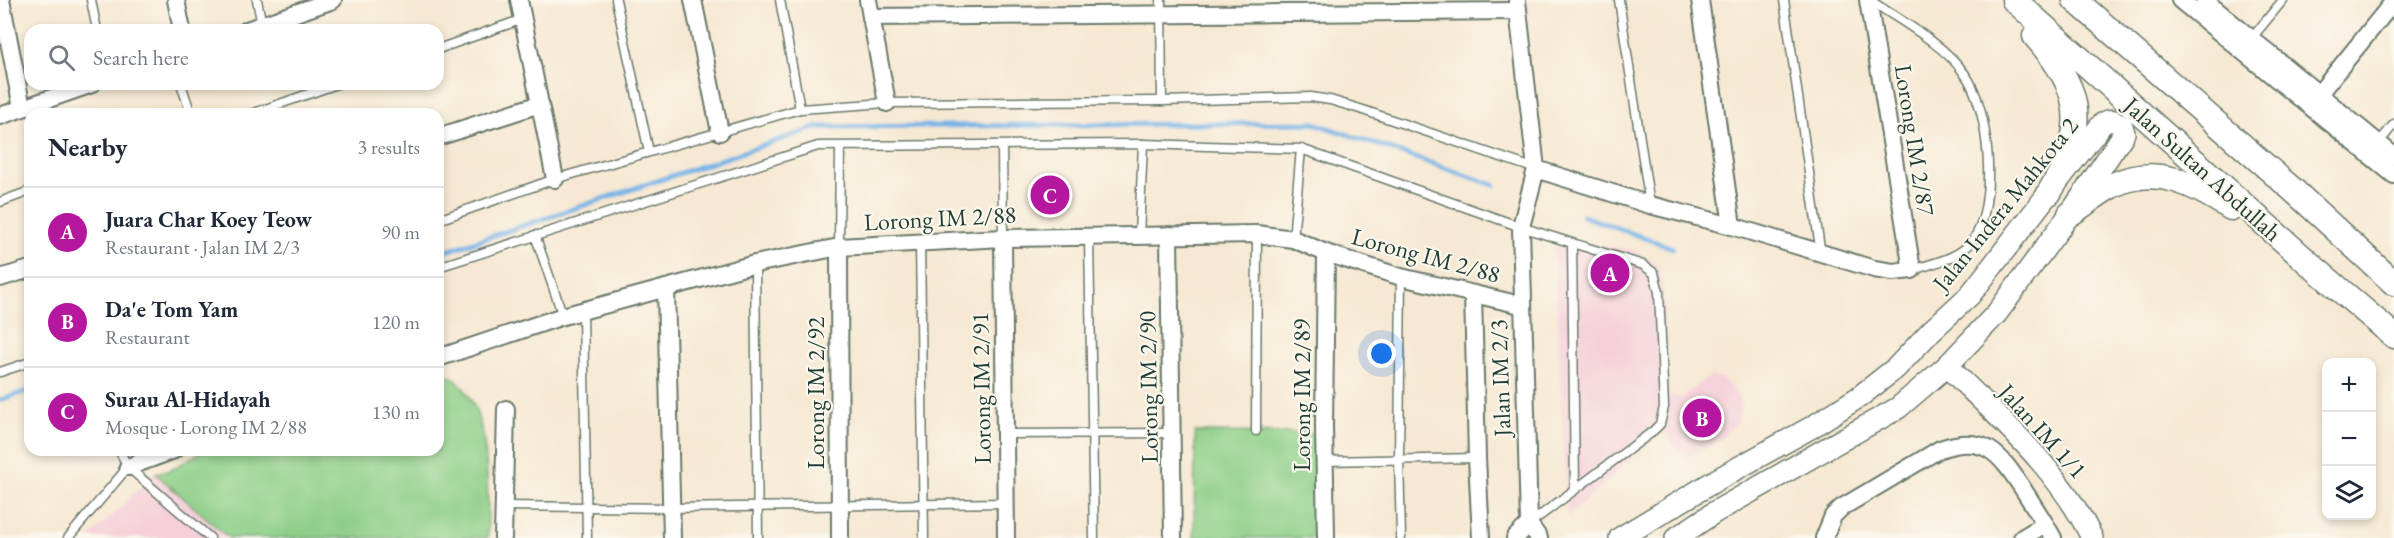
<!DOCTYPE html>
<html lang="en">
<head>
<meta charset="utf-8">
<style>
	:root { --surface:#fff; --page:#f6f6f7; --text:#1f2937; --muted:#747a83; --line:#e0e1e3; --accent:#b5179e }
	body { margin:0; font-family:"EB Garamond",serif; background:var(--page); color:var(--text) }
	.controls { position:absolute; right:18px; bottom:18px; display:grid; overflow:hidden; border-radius:12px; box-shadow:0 3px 9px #0003 }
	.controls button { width:54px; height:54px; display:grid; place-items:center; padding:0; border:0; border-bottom:2px solid var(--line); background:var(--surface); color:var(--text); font:30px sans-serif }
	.you { position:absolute; left:1382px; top:354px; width:21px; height:21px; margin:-15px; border:4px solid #fff; border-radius:50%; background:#1a73e8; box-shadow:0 0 0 9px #1a73e833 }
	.badge { display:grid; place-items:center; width:39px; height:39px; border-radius:50%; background:var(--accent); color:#fff; font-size:20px; font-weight:700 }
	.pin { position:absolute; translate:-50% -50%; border:3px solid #fff; box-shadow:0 2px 6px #0006 }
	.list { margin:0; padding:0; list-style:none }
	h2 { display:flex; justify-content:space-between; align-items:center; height:78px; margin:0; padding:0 24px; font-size:26px }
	h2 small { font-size:20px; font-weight:400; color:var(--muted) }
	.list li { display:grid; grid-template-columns:39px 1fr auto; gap:18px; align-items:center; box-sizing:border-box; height:90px; padding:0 24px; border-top:2px solid var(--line) }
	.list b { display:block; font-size:22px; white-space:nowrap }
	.list p { margin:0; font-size:20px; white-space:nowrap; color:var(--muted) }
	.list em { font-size:20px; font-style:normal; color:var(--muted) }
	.icon { flex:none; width:33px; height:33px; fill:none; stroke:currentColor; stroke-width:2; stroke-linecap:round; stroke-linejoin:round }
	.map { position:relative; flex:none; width:2394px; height:538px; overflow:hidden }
	.search { position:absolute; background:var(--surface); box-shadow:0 3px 9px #0003; left:24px; top:24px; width:420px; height:66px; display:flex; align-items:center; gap:15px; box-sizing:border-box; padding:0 21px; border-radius:18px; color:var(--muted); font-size:22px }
	.panel { position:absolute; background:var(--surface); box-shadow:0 3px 9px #0003; left:24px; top:108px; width:420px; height:348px; border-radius:18px }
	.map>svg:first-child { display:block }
	.built { fill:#f5cfd9 }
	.green { fill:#8bce86; stroke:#55865d; stroke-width:1.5 }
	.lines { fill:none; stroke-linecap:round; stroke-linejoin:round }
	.stream { stroke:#75b2e7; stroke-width:5 }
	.service-casing { stroke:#6a796b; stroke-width:11 }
	.minor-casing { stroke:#6a796b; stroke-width:20 }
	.tertiary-casing { stroke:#6a796b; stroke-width:24 }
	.secondary-casing { stroke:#6a796b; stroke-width:27 }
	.service { stroke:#fff; stroke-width:8 }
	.minor { stroke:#fff; stroke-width:16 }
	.tertiary { stroke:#fff; stroke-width:21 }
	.secondary { stroke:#fff; stroke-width:24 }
	.labels { text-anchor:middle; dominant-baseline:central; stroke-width:4.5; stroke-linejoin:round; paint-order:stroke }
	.street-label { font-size:24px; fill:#1f3d34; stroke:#fbf7ec }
</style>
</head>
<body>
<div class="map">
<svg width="2394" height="538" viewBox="0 0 2394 538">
	<rect width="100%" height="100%" fill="#fbf7ec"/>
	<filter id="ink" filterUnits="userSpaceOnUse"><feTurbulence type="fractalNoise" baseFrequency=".0167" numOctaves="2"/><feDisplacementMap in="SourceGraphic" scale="12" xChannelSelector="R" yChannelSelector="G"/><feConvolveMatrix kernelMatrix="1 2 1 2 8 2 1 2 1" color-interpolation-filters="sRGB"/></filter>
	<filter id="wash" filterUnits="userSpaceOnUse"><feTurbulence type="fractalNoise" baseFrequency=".008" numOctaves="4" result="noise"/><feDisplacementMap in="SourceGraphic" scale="24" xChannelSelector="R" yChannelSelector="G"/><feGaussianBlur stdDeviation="1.35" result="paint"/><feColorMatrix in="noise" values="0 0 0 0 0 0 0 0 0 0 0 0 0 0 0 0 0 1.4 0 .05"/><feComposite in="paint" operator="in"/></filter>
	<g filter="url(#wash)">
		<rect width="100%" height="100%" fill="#f6e8d2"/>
		<g class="built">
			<polygon points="1593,244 1635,250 1656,264 1662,280 1669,395 1680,398 1711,376 1721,378 1735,390 1741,406 1737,422 1720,440 1687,457 1677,450 1666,434 1659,433 1567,518 1554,246"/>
			<polygon points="155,473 214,527 229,538 89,538"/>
		</g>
		<g class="green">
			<path d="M 438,371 C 445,374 453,377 458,382 C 493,415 487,493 488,538 L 229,538 L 155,473 L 171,470 L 204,450 L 438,450 Z"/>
			<polygon points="1195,432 1315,433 1316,538 1194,538"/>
		</g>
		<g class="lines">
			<g class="stream">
				<polyline points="1583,216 1673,248"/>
				<polyline points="438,254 818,127 1314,123 1494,185"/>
				<polyline points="0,400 30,390"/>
			</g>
		</g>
	</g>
	<g filter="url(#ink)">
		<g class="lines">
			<defs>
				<g id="service">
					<polyline points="91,0 97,30"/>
					<polyline points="257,0 262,25"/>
					<polyline points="616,0 649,152"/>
					<polyline points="780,0 800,109"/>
					<polyline points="1161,0 1162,101"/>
					<polyline points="1619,0 1650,205"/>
					<polyline points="1784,0 1821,255"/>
					<path d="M 1870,0 C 1900,21 1943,43 1964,73 C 1990,106 1998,206 1973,240 C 1959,259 1933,263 1912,270"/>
					<polyline points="2251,39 2283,0"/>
					<polyline points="438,49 523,19"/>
					<polyline points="181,84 191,114"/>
					<polyline points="251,114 337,84"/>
					<polyline points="2377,145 2394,124"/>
					<polyline points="1002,146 1003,238"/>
					<polyline points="0,202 30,191"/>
					<polyline points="438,220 555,179 800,109 887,103 1162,101 1311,97 1330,100 1360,109 1536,169"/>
					<polyline points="535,235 563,316"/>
					<polyline points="1139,236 1143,144"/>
					<polyline points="1089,237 1094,538"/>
					<polyline points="1293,239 1301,149"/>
					<polyline points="920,242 924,538"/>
					<polyline points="1572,244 1575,488"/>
					<polyline points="839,247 840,147"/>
					<polyline points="755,264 758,538"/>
					<polyline points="438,267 818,146 1143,144 1301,149 1521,227 1643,265 1654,273 1659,292 1664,407 1660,424 1652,432 1529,524"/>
					<polyline points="583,311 587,538"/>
					<polyline points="0,372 30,362"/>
					<polyline points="1256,431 1257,234"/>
					<polyline points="1005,434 1172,433"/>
					<polyline points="119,450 128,467 210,538"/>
					<polyline points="1324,461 1477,458"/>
					<polyline points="503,506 671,508 1006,503"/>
					<polyline points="68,538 128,467"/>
					<polyline points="1401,538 1399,458 1401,277"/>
				</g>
				<g id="minor">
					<polyline points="1,0 22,108"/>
					<polyline points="176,0 182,30"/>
					<polyline points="519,0 555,179"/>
					<polyline points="693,0 720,132"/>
					<polyline points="868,0 887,103"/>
					<polyline points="1700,0 1732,226"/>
					<polyline points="2180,0 2394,175"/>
					<polyline points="2204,0 2394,156"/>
					<polyline points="1517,1 1536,169 1521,227 1529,524 1539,538"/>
					<polyline points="871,17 1518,11"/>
					<polyline points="247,30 333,0"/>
					<polyline points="2313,101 2394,1"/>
					<polyline points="0,116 92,84"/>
					<polyline points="438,137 540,104"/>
					<polyline points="1536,169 1650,205 1732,226 1874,269 1893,272 1912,270 1868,0"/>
					<polyline points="1169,235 1173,538"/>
					<polyline points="1003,238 1006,538"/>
					<polyline points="839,247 840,538"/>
					<polyline points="0,278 30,269"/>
					<polyline points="666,288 672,538"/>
					<polyline points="1473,294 1477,458 1481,538"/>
					<polyline points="438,358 563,316 755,264 839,247 1003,238 1257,234 1293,239 1326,253 1401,277 1521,305"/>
					<polyline points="128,467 174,450"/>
					<polyline points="503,538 506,409"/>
					<polyline points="1326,538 1324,426 1326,253"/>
					<polyline points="1515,538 1529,524"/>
					<path d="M 1824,538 L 1833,516 L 1841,508 L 1940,449 C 1985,433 2000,454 2023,489 C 2033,505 2044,521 2053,538"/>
					<polyline points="2022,538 2045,524"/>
				</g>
				<g id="tertiary">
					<path d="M 1947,366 C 2000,419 2059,469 2092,538"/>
					<path d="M 1620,538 L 1718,479 L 1812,427 L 1859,397 L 1896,368 L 1932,330 L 1970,295 L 2102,124 C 2111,118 2114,120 2122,126 L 2124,133 L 2121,138 L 2070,214 L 1997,313 L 1947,366 L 1898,408 L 1715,512 L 1676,538"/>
				</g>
				<g id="secondary">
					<polyline points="2014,0 2311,265 2394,336"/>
					<polyline points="2075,0 2293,190 2394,283"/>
					<path d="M 2035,36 C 2068,74 2088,108 2067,159 C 2063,171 2055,182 2049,193"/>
					<path d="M 2070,214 C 2084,205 2098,193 2113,185 C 2157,164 2192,184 2231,208"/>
				</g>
			</defs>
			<use href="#service" class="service-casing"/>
			<use href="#minor" class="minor-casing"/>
			<use href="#tertiary" class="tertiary-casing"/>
			<use href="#secondary" class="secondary-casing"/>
			<use href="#service" class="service"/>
			<use href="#minor" class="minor"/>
			<use href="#tertiary" class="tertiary"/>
			<use href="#secondary" class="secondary"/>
		</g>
	</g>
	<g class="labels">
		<g class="street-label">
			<text transform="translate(1915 140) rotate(81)">Lorong IM 2/87</text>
			<text transform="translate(2203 169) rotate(42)">Jalan Sultan Abdullah</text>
			<text transform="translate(2005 204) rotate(-51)">Jalan Indera Mahkota 2</text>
			<text transform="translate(940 218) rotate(-3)">Lorong IM 2/88</text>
			<text transform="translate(1426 255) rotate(15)">Lorong IM 2/88</text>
			<text transform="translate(1500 378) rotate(-92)">Jalan IM 2/3</text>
			<text transform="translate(1148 387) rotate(-91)">Lorong IM 2/90</text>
			<text transform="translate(981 388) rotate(-91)">Lorong IM 2/91</text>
			<text transform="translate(815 393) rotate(-90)">Lorong IM 2/92</text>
			<text transform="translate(1301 395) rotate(-90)">Lorong IM 2/89</text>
			<text transform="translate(2043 431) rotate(48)">Jalan IM 1/1</text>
		</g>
	</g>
</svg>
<div class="controls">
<button>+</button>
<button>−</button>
<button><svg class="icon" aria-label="layers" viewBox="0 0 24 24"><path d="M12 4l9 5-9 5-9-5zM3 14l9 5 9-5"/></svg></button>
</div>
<div class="you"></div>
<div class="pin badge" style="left:1610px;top:273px">A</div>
<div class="pin badge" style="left:1702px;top:418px">B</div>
<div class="pin badge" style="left:1050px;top:195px">C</div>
<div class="search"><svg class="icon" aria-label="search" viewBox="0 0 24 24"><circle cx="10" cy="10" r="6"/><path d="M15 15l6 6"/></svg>Search here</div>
<section class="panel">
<h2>Nearby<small>3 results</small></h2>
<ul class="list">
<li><span class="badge">A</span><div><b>Juara Char Koey Teow</b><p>Restaurant · Jalan IM 2/3</p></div><em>90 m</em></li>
<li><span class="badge">B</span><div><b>Da'e Tom Yam</b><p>Restaurant</p></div><em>120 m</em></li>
<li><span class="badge">C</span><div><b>Surau Al-Hidayah</b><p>Mosque · Lorong IM 2/88</p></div><em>130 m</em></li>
</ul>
</section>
</div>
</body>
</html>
